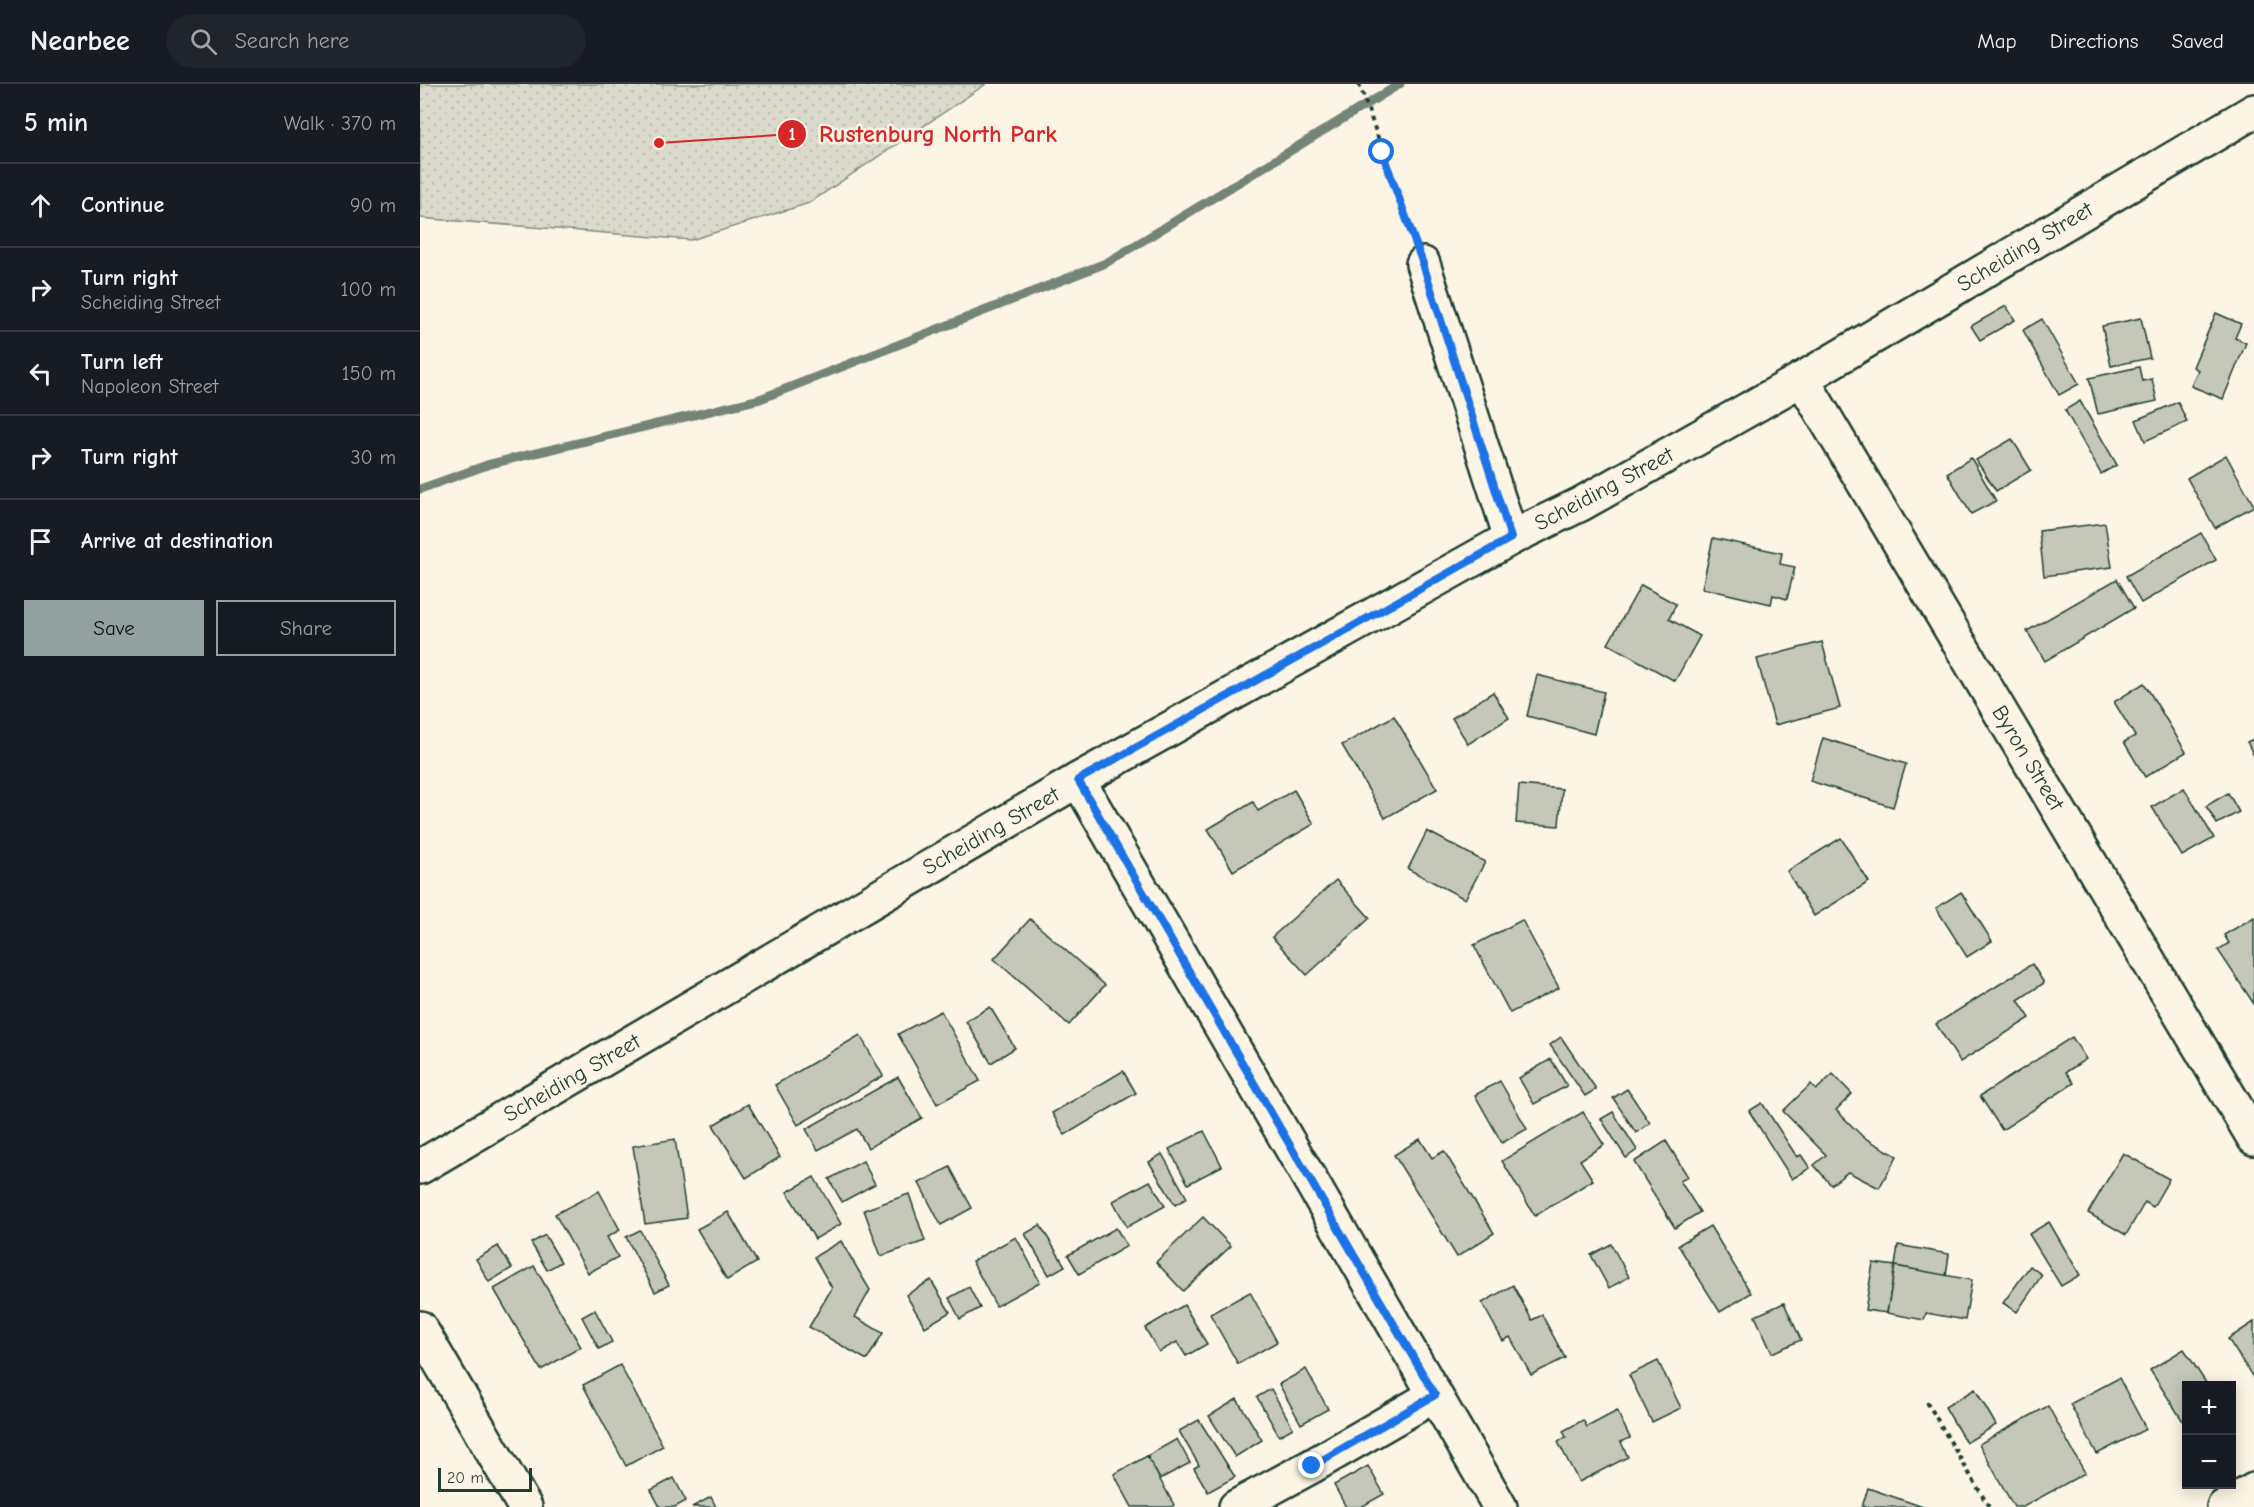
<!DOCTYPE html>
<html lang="en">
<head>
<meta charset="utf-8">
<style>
	:root { --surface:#171b24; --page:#20242c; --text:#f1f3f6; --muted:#9ea1a6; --line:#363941; --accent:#92a19f }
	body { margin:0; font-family:"Comic Neue",sans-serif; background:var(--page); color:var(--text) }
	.controls { position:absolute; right:18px; bottom:18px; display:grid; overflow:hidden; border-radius:0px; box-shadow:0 3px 15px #0003 }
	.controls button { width:54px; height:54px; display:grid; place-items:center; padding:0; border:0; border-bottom:2px solid var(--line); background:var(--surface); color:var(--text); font:30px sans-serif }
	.scale { position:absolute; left:18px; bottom:15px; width:94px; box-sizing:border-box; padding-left:6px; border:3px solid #1f3d34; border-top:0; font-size:16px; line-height:21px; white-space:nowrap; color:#1f3d34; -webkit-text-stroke:4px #fcf5e5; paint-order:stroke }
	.stop { position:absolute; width:18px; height:18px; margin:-14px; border:4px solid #1a73e8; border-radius:50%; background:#fff }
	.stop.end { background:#1a73e8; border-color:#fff; box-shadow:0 2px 6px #0008 }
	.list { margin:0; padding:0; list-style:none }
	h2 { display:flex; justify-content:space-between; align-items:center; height:78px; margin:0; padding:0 24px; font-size:26px }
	h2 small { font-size:20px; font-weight:400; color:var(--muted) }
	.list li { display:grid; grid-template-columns:39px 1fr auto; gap:18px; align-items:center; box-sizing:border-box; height:84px; padding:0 24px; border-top:2px solid var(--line) }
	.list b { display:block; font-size:22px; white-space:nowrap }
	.list p { margin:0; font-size:20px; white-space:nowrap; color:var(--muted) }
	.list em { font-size:20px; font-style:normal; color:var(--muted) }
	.actions { display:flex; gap:12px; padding:18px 24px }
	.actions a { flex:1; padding:14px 0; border:2px solid var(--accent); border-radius:0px; text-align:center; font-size:21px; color:var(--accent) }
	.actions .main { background:var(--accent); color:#111 }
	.icon { flex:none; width:33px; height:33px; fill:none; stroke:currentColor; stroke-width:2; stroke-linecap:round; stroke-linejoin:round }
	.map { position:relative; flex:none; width:1834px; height:1423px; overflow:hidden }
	header { display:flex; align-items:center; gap:36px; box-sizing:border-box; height:84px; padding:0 30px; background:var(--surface); border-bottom:2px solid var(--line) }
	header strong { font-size:28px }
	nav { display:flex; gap:33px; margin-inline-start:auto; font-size:21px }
	.search { width:420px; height:54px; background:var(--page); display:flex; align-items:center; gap:15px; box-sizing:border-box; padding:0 21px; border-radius:33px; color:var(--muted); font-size:22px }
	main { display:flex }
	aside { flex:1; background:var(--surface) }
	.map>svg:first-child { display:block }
	.park { fill:url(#park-dots); stroke:#7e8c80; stroke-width:1.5 }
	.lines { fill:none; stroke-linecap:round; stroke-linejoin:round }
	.stream { stroke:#758479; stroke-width:9 }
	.building { fill:#c5c7b9; stroke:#1f3d34; stroke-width:1.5 }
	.minor-casing { stroke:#1f3d34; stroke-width:38 }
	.path { stroke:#1f3d34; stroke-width:4; stroke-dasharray:4.5 4.5; stroke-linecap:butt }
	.minor { stroke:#fcf5e5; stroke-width:33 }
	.route { stroke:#1a73e8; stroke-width:8 }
	.labels { text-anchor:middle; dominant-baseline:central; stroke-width:5; stroke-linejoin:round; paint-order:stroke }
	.street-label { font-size:22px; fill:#1f3d34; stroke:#fcf5e5 }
	.leader { fill:none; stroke:#d62828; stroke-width:2 }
	.callout-dot { fill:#d62828; stroke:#fcf5e5; stroke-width:2 }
	.mark-label { font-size:18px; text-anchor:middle; font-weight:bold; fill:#fff }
	.callout-label { font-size:24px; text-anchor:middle; font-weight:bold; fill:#d62828; stroke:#fcf5e5; stroke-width:5; stroke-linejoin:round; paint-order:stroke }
</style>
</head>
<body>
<header>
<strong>Nearbee</strong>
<div class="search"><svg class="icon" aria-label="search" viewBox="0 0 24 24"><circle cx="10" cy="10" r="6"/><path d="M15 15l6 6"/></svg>Search here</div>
<nav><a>Map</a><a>Directions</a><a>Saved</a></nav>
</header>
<main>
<aside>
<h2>5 min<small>Walk · 370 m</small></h2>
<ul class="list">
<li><svg class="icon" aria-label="ahead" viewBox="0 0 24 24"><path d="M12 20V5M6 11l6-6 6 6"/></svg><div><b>Continue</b></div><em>90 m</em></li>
<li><svg class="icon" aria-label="right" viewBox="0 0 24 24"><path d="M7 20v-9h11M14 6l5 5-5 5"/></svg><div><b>Turn right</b><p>Scheiding Street</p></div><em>100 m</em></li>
<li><svg class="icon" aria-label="left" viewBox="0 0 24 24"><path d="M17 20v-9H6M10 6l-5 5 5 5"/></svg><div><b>Turn left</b><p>Napoleon Street</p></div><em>150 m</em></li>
<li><svg class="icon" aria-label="right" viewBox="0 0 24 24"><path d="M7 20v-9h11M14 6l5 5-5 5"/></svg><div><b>Turn right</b></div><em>30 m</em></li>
<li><svg class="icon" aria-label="arrive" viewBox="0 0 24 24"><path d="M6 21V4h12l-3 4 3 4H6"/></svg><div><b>Arrive at destination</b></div></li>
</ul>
<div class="actions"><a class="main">Save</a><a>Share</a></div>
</aside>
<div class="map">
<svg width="1834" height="1423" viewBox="0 0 1834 1423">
	<defs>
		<pattern id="park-dots" width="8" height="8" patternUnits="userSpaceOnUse" patternTransform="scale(1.5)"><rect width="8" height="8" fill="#dcdacc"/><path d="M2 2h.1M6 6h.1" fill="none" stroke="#bcbcb0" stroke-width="1.8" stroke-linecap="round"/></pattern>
	</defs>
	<rect width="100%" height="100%" fill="#fcf5e5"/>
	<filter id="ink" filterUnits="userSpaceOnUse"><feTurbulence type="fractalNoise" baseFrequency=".0167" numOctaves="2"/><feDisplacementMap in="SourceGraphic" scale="12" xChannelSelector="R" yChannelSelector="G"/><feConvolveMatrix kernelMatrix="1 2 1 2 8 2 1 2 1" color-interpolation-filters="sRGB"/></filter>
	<g filter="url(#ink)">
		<polygon class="park" points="0,0 566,0 389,119 271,156 0,134"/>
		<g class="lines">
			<polyline class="stream" points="0,405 70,380 340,315 686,179 980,0"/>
		</g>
		<g class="building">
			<polygon points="1586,222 1595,236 1560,256 1551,242"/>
			<polygon points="1796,229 1821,240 1815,254 1826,259 1803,315 1771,302 1778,286 1773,283"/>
			<polygon points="1721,234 1730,274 1691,282 1682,242"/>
			<polygon points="1622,235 1659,300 1639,311 1603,246"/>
			<polygon points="1719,283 1722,297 1732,295 1737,317 1678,330 1669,294"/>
			<polygon points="1660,317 1697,381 1681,390 1645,326"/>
			<polygon points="1758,318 1767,338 1725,357 1716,336"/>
			<polygon points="1592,355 1611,386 1576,407 1556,376"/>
			<polygon points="1806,371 1834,422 1795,444 1767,394"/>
			<polygon points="1551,374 1576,417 1551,430 1527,389"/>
			<polygon points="1685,439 1692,483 1624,492 1619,447"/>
			<polygon points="1781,449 1796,476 1721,519 1706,492"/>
			<polygon points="1293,454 1362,469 1360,480 1375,483 1367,515 1353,511 1351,520 1282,504"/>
			<polygon points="1697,495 1714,524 1625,577 1607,547"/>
			<polygon points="1221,501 1256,520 1249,535 1280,552 1255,597 1188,560"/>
			<polygon points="1402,558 1420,624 1355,641 1337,575"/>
			<polygon points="1117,591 1184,608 1174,650 1107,632"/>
			<polygon points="1724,599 1766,668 1725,693 1704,658 1715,652 1694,618"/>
			<polygon points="1073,608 1089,634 1048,660 1032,634"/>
			<polygon points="974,632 1017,705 965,734 922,661"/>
			<polygon points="1403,654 1486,680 1473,723 1390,697"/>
			<polygon points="1834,655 1834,672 1827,658"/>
			<polygon points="1099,701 1142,705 1139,742 1096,739"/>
			<polygon points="1764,704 1794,754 1762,772 1732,723"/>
			<polygon points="874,706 894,740 813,787 788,745 833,718 838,727"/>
			<polygon points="1808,709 1819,728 1797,740 1786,722"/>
			<polygon points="1007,747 1065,778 1045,815 988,785"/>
			<polygon points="1421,754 1449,798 1394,832 1367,787"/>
			<polygon points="916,796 950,834 887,891 852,853"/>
			<polygon points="1541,808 1572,857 1547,873 1516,824"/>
			<polygon points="1834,833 1834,920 1798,866 1809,859 1804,851"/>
			<polygon points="610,835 685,901 649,941 574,875"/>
			<polygon points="1102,836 1139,904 1090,929 1054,861"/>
			<polygon points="1612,880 1624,899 1598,916 1610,934 1540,978 1516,940"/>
			<polygon points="570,923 595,964 571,979 546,937"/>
			<polygon points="521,927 560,997 517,1020 478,950"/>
			<polygon points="440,951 463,992 378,1041 355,1001"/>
			<polygon points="1141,953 1176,1005 1165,1012 1130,961"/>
			<polygon points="1652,953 1666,975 1646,988 1654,999 1582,1046 1560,1012"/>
			<polygon points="1131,975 1147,1002 1114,1020 1099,994"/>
			<polygon points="703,987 716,1009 645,1051 632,1029"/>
			<polygon points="1413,990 1432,1010 1416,1026 1443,1053 1477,1072 1459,1104 1428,1088 1411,1101 1394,1081 1406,1071 1363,1027 1391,1000 1396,1006"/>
			<polygon points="478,993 502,1034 448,1064 437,1045 398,1066 386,1045"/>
			<polygon points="1080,997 1107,1045 1082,1059 1055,1011"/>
			<polygon points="1207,1005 1230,1039 1216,1049 1193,1014"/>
			<polygon points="1342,1019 1377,1073 1381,1071 1390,1084 1372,1095 1329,1027"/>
			<polygon points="328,1020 360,1073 326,1094 293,1041"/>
			<polygon points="1163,1028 1184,1061 1160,1076 1173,1096 1115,1132 1082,1077"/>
			<polygon points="1193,1028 1217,1066 1206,1074 1181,1035"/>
			<polygon points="784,1047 802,1082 768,1100 749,1065"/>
			<polygon points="255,1055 267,1134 225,1140 213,1062"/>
			<polygon points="1000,1055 1012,1074 1024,1067 1074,1149 1037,1173 974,1071"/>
			<polygon points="1246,1057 1268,1093 1260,1097 1280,1128 1255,1144 1214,1078"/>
			<polygon points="1703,1069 1749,1095 1733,1123 1725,1118 1706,1151 1668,1129"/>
			<polygon points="742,1070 767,1114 755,1121 729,1078"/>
			<polygon points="443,1077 455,1100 422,1118 409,1095"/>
			<polygon points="530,1083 552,1124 521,1141 499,1099"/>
			<polygon points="394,1093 421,1140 395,1155 367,1108"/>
			<polygon points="730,1097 745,1122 707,1143 693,1117"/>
			<polygon points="179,1107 200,1146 187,1153 198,1173 168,1189 135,1130"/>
			<polygon points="489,1110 505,1157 461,1172 444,1126"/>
			<polygon points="308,1128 337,1178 307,1196 277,1145"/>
			<polygon points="783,1133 811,1162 763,1207 736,1178"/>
			<polygon points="1629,1138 1660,1191 1641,1202 1609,1150"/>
			<polygon points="620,1141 645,1182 629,1191 605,1150"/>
			<polygon points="1290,1142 1331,1209 1300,1228 1258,1161"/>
			<polygon points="696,1144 707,1162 659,1190 648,1171"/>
			<polygon points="220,1146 249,1201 235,1208 206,1153"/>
			<polygon points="125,1151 141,1178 127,1186 111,1159"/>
			<polygon points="596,1153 620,1198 576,1222 552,1177"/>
			<polygon points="421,1157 450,1206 435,1233 463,1249 447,1276 389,1243 412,1204 394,1173"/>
			<polygon points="1191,1160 1209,1193 1189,1204 1171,1171"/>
			<polygon points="1478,1161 1529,1170 1526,1192 1475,1182"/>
			<polygon points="78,1162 92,1184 69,1198 56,1175"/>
			<polygon points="1453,1179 1475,1182 1467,1229 1445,1226"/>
			<polygon points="114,1182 161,1263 121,1286 74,1205"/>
			<polygon points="1475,1182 1552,1196 1545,1236 1506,1229 1504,1236 1467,1229"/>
			<polygon points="1610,1182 1622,1191 1597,1228 1583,1219"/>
			<polygon points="511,1196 530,1228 505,1243 486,1211"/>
			<polygon points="1093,1201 1112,1236 1122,1231 1145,1274 1111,1291 1090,1253 1083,1257 1062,1219"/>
			<polygon points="549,1203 560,1224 540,1235 529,1214"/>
			<polygon points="830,1208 857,1258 818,1280 790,1230"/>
			<polygon points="1364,1219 1381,1256 1352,1269 1335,1232"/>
			<polygon points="764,1221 787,1260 766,1272 757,1258 739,1268 725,1244"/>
			<polygon points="175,1226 192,1258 179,1265 162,1233"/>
			<polygon points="1834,1238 1834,1295 1808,1255"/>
			<polygon points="1764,1265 1788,1302 1766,1302 1766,1342 1730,1286"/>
			<polygon points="1238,1277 1261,1324 1232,1338 1209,1291"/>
			<polygon points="200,1281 243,1362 206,1382 163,1301"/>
			<polygon points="886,1285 908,1325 881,1340 859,1300"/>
			<polygon points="1699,1294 1726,1345 1677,1370 1650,1320"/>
			<polygon points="851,1305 873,1344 859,1352 837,1313"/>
			<polygon points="1555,1305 1576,1341 1546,1359 1525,1323"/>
			<polygon points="817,1315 842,1356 815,1373 789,1332"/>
			<polygon points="1628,1322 1665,1389 1603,1423 1594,1423 1559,1360"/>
			<polygon points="1197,1327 1210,1354 1201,1358 1208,1373 1159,1398 1138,1358 1146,1353 1143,1347 1163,1336 1167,1343"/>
			<polygon points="779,1336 815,1393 788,1408 774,1384 779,1381 759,1347"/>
			<polygon points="757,1355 770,1379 740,1395 727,1372"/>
			<polygon points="727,1372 754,1421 751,1423 712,1423 694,1390"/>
			<polygon points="948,1382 964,1410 941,1423 926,1423 914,1401"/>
			<polygon points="254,1394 266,1417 255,1423 240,1423 231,1406"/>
			<polygon points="1448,1404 1503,1423 1442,1423"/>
			<polygon points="291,1413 296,1423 272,1423"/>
		</g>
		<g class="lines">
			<defs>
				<g id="minor">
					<polyline points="1003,180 1091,454"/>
					<polyline points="1382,295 1834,1054"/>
					<polyline points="658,696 1080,1423"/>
					<polyline points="0,1083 658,696 1091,454 1161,420 1382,295 1834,27"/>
					<polyline points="0,1244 105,1423"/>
					<polyline points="816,1423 892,1382 1015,1311"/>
					<polyline points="1804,1423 1834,1406"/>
				</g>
			</defs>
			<use href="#minor" class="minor-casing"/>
			<g class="path">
				<polyline points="939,0 993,152"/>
				<polyline points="1507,1318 1569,1423"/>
			</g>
			<use href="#minor" class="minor"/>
		</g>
	</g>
	<g class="lines" filter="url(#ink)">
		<polyline class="route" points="892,1382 1015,1311 658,696 1091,454 1003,180 962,68"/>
	</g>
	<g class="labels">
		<g class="street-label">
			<text transform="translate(1605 163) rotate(-31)">Scheiding Street</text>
			<text transform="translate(1184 405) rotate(-28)">Scheiding Street</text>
			<text transform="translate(1608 674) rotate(59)">Byron Street</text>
			<text transform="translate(571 747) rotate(-30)">Scheiding Street</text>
			<text transform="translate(152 994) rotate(-30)">Scheiding Street</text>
		</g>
	</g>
	<path class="leader" d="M239 59L372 50"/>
	<g class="callout-dot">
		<circle cx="239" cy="59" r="6"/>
		<circle cx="372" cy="50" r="15"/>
	</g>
	<g class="mark-label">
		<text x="372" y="56">1</text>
	</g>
	<g class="callout-label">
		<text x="518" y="58">Rustenburg North Park</text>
	</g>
</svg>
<div class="controls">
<button>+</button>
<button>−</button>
</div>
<div class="scale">20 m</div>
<div class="stop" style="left:962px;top:68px"></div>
<div class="stop end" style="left:892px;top:1382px"></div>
</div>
</main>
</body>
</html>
